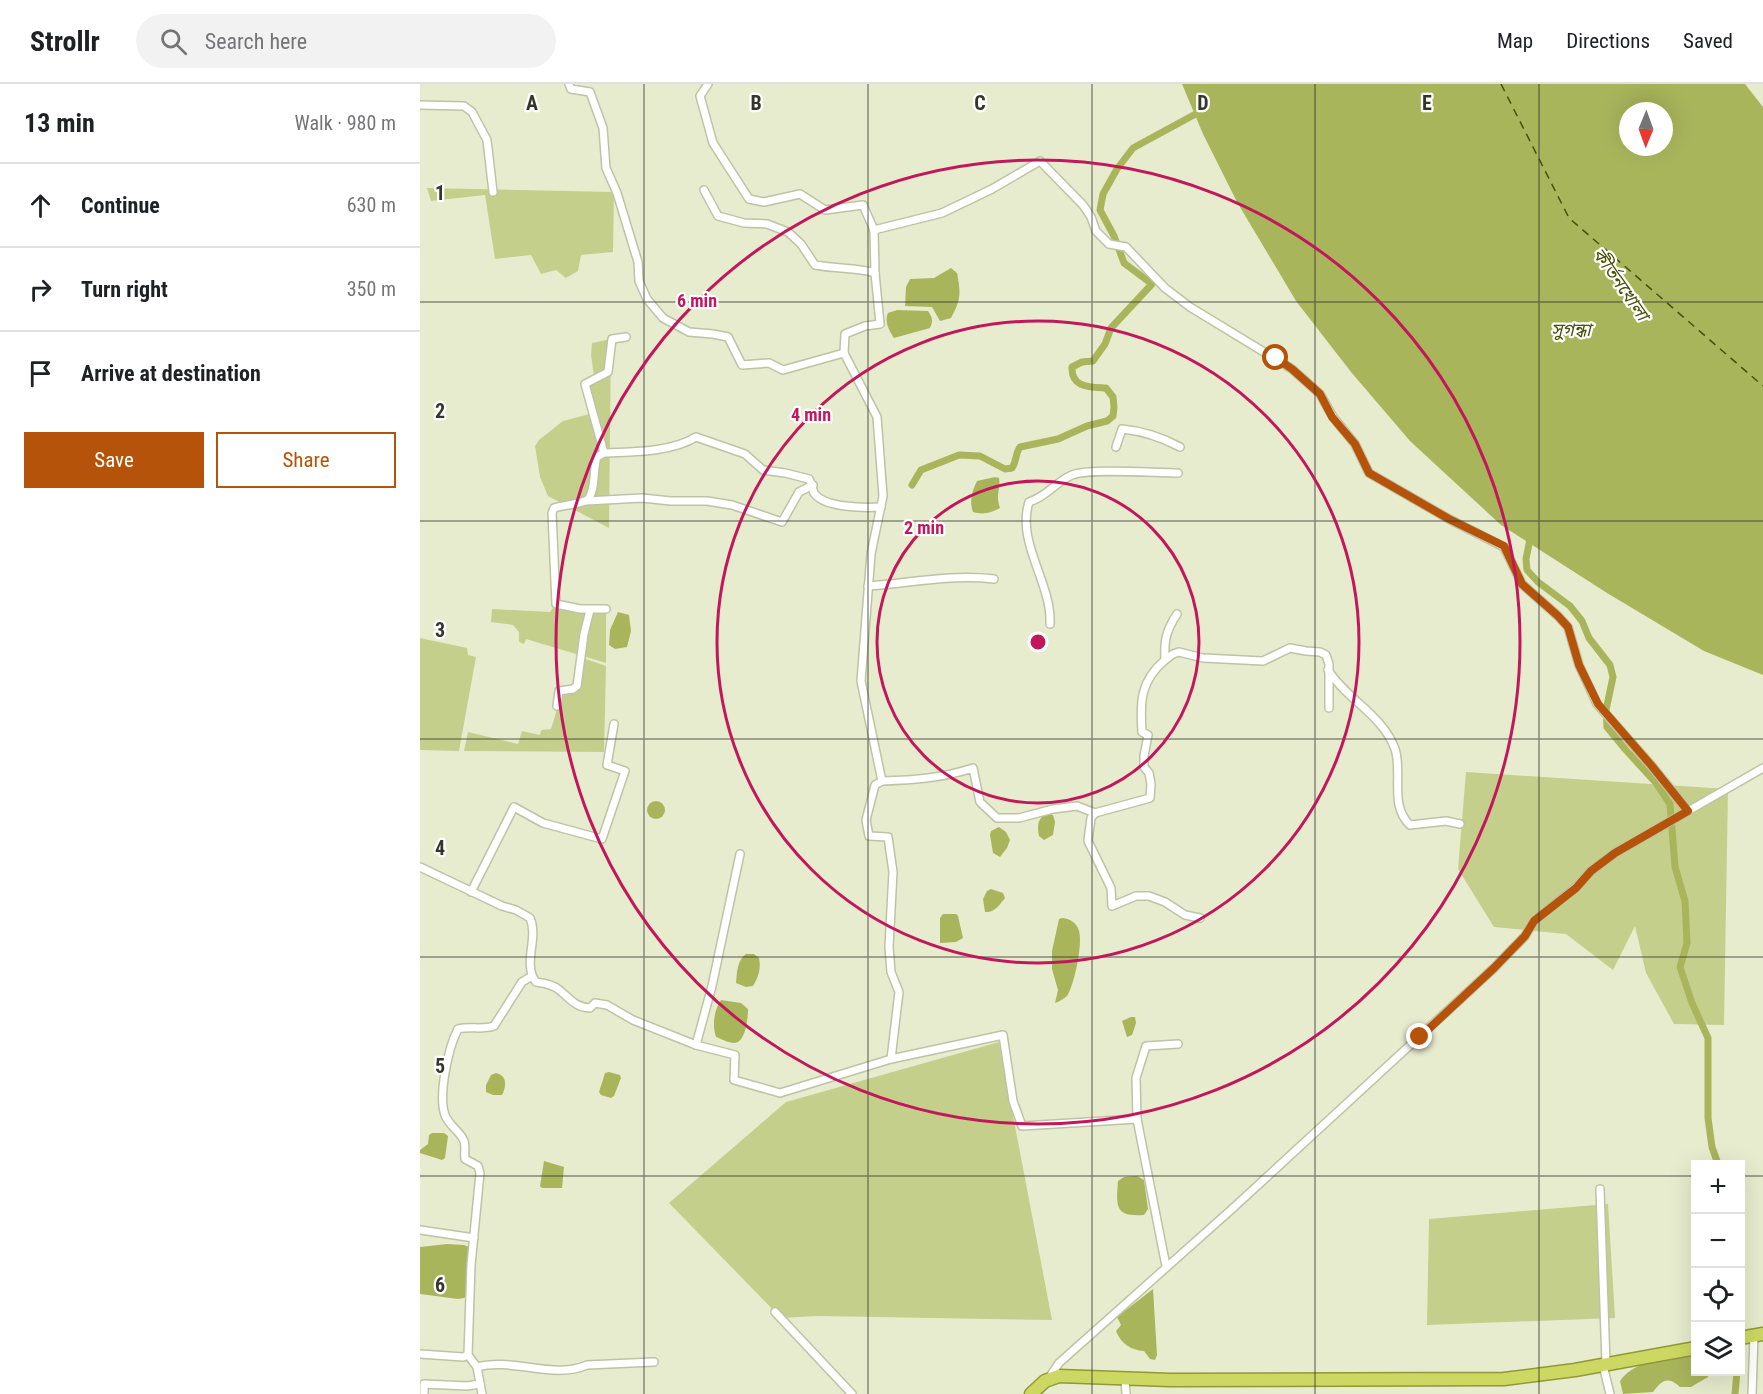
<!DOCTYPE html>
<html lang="en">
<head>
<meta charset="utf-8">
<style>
	:root { --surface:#fff; --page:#f2f2f2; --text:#202124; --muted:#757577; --line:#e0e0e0; --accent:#b45309 }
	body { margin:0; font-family:"Roboto Condensed","Noto Sans Bengali",sans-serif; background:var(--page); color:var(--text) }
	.controls { position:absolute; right:18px; bottom:18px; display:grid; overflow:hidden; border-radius:0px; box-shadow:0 6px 24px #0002 }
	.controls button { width:54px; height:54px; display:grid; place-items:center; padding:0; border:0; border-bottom:2px solid var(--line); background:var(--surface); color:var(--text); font:30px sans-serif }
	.compass { position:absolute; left:1199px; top:18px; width:54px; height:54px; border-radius:50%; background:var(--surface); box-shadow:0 6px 24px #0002; rotate:181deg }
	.stop { position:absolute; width:18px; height:18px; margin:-14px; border:4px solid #b45309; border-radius:50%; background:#fff }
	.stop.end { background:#b45309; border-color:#fff; box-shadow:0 2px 6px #0008 }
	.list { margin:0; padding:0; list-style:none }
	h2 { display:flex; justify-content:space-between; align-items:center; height:78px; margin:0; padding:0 24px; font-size:26px }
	h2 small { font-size:20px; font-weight:400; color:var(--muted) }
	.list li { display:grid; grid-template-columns:39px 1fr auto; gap:18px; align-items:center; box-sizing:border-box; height:84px; padding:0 24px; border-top:2px solid var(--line) }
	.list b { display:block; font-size:22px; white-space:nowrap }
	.list em { font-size:20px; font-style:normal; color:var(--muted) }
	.actions { display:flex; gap:12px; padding:18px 24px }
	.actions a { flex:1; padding:14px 0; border:2px solid var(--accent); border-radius:0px; text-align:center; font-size:21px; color:var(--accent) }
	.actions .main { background:var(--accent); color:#fff }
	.icon { flex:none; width:33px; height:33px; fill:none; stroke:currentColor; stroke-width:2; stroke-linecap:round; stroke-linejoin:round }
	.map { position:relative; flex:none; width:1343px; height:1310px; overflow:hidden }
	header { display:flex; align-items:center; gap:36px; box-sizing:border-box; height:84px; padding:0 30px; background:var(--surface); border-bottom:2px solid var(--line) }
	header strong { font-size:28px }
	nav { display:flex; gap:33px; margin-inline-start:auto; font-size:21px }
	.search { width:420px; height:54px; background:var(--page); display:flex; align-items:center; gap:15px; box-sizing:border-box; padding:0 21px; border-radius:33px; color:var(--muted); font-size:22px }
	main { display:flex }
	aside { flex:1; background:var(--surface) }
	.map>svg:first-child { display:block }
	.green { fill:#c5cf8c }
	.water { fill:#a9b55b; fill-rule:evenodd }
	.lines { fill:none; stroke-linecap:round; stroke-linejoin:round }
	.canal { stroke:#a9b55b; stroke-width:7 }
	.ferry { stroke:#494f09; stroke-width:1.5; stroke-dasharray:8 6; stroke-linecap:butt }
	.minor-casing { stroke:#bec3a5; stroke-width:10 }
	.trunk-casing { stroke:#8f9935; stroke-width:15 }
	.minor { stroke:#fff; stroke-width:7 }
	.trunk { stroke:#ccd862; stroke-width:12 }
	.route { stroke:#b45309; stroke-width:8 }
	.grid { fill:none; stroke:#35362b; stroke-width:1.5; stroke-opacity:0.55 }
	.ring { fill:none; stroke:#c2185b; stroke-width:3 }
	.labels { text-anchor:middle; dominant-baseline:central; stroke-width:4.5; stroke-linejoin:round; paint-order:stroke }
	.water-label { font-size:18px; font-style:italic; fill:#494f09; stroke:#fff }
	.grid-label { font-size:20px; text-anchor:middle; font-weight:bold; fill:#35362b; stroke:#fff; stroke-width:4.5; stroke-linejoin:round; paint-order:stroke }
	.centre { fill:#c2185b; stroke:#fff; stroke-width:3 }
	.ring-label { font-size:18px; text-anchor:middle; font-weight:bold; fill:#c2185b; stroke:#fff; stroke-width:4.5; stroke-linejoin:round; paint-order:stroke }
</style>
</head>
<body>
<header>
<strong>Strollr</strong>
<div class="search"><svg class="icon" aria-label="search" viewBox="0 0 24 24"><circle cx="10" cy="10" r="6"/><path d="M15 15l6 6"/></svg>Search here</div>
<nav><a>Map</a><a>Directions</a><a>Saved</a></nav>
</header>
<main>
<aside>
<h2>13 min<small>Walk · 980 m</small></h2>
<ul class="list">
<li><svg class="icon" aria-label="ahead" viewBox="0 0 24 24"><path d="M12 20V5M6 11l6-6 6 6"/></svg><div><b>Continue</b></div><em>630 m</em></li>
<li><svg class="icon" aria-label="right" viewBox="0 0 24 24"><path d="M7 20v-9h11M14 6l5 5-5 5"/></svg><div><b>Turn right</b></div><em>350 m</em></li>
<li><svg class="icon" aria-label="arrive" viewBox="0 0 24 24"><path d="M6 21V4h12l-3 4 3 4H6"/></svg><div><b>Arrive at destination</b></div></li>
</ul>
<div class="actions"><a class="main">Save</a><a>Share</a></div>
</aside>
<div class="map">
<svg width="1343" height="1310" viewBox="0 0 1343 1310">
	<rect width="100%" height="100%" fill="#e7ecce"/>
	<g class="green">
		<polygon points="7,104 194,108 193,168 161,171 158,187 146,194 136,186 121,190 111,171 75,175 65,111 11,117"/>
		<polygon points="191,255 189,444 128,412 120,393 115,362 119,356 143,337 170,330 161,299 174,292 171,271 172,259"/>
		<polygon points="135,521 186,527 186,579 106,555 104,560 99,558 99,548 93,541 71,538 72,525 130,528"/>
		<polygon points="0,554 47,564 48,571 56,573 39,667 0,666"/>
		<polygon points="163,574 186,582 184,668 44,667 48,648 98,660 102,647 120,651 121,646 131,645 142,609 154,608"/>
		<polygon points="1046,688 1308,705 1304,941 1254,940 1226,889 1215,842 1193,886 1146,850 1074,843 1038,785"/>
		<polygon points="579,958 632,1236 398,1232 361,1234 249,1119 366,1018"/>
		<polygon points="1188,1120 1195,1234 1007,1241 1009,1135"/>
	</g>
	<g class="water">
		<path d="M 762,0 L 1325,0 L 1343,23 L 1343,591 L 1284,567 L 1187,509 L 1081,441 L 990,357 L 931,288 L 876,217 L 817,118 L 783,50 ZM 1208,27 L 1244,27 L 1244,63 L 1208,63 Z"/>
		<path d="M 531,184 L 537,189 C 541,209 541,216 531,234 L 520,237 L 512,223 L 485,222 L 486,203 L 490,195 L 514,194 Z"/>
		<path d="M 477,226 L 508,227 C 513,234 513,237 510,244 L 474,254 C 469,247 464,237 468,229 Z"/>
		<path d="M 575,393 L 579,394 C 581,405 575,410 580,424 C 571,429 563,431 553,428 C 549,417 552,407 557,397 Z"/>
		<polygon points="198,528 209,531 211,547 207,563 195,565 189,561 190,546"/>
		<circle cx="236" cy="726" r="9"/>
		<path d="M 627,729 L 633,731 L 635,738 L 633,751 L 624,756 L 619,752 C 617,742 617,735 627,729 Z"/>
		<polygon points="579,743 586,748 590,756 587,764 580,773 573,769 570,751 571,747"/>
		<path d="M 571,805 L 583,809 L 585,814 C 580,820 575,829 565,828 L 563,815 L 567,807 Z"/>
		<polygon points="523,830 536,830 538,832 543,854 536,858 520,859 520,834"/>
		<path d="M 642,834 C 651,835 657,839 659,847 C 663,860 654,902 647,912 C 644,915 638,918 635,919 L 638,906 L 632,885 L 632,867 L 639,835 Z"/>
		<path d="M 326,870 L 334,870 L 339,874 C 341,884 339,892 333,902 L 326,903 L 316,899 C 317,889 317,876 326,870 Z"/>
		<path d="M 301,916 L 321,919 L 328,925 C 328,933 326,959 314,959 C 309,959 301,955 296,953 C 292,941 294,926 301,916 Z"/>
		<polygon points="711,933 715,933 716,939 712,951 707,953 702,937"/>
		<polygon points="189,988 200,991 201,994 194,1012 191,1014 181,1011 179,1008 185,989"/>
		<path d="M 76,989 C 88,992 86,1003 82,1011 L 73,1011 L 66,1008 L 66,1001 L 71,991 Z"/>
		<polygon points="12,1049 24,1049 28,1052 25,1074 22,1076 0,1069 0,1066 8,1060 9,1051"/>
		<polygon points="124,1077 144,1083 142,1104 122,1104 120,1102"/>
		<path d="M 717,1092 L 724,1096 L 728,1125 L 724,1131 C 695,1133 696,1123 698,1097 L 704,1093 Z"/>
		<polygon points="27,1160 44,1161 49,1163 48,1211 44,1214 38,1215 0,1210 0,1163"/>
		<path d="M 733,1205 L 737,1271 L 735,1276 L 730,1275 L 724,1267 C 711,1266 701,1260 696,1247 L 701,1241 L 697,1233 Z"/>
		<path d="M 1275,1271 L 1276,1288 L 1288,1288 L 1288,1293 L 1271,1303 L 1260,1303 C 1248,1292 1242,1296 1233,1308 L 1203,1310 L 1200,1297 C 1216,1274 1249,1276 1275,1271 Z"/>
	</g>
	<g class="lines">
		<g class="canal">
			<path d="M 492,401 L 501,386 L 539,371 L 560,372 L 585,385 L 592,384 C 597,377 595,370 600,363 L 638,355 L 667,342 L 687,337 L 693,332 L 694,323 L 693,313 L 686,304 C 670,303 651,304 652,283 L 662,278 L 673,277 L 685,260 L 691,244 L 732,200 L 704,179 L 694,152 L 680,126 L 683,110 L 697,85 L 713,64 L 783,26"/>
			<polyline points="1111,450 1106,475 1107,486 1118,498 1150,522 1162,537 1169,554 1190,581 1193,593 1186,626 1187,643 1205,665 1236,699 1250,720 1255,783 1265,817 1267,859 1260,883 1272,919 1288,954 1288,1034 1292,1063 1298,1080"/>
			<polyline points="1315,1310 1317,1288"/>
		</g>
		<polyline class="ferry" points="1081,0 1149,134 1343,302"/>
		<defs>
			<g id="minor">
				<path d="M 149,0 L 151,5 L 170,8 L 183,44 L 186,84 L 197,109 L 218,178 L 219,197 L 227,215 L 243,234 L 269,248 L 293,250 L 308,253 L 322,281 L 349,279 L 363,286 L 424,269 L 457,333 L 463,412 L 451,470 L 441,597 L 462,697 C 494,696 523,694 553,684 L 560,718 L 577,734 L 599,734 L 633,725 L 657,722 L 675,729"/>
				<polyline points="288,0 280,12 293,59 329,115 344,118 380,110 405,126 443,121 454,146 522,129 572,105 620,77 663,121 671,133 676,147 689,160 706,163 745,204 770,223 872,285 900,310 913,333 935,360 949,389 1029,435 1084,463 1102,500 1138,532 1148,543 1159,581 1177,620 1231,681 1268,727"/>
				<polyline points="0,21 44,22 52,28 67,56 73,108"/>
				<path d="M 284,106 L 298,132 L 324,139 L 347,140 L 368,148 L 381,160 L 395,181 C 415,185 438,183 455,189"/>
				<polyline points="424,269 425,250 445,242 460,240 455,189 454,146"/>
				<path d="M 696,363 L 702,345 C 723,347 741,353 760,363"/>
				<path d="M 184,369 C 213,368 252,368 276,353 L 325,370 L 343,386 L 365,389 L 389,395 C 392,400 392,404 394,409 C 404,424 445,424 461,423"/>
				<polyline points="166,417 222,414 251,417 287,417 312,421 362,438 379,408 393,401"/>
				<path d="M 448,502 C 492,499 530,490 574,495"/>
				<path d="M 186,525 L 160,525 L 136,520 L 132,429 L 134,424 C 143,421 161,420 167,416 C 176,409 173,383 177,373 L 184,369 L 165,300 L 188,288 L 192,255 L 206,253"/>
				<path d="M 757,530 C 746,547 744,556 745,576 C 720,597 720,618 722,648 L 728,651 L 724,672 L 724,683 L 729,689 L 731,700 L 730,714 L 675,729 L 671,734 L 668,757 L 691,804 L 692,822 L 716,812 L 729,812 L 745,818 L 765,831 L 780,834"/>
				<path d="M 630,540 C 632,499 596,459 609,418 C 628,412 634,399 652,391 C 669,384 735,389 758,389"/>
				<polyline points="745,576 753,570 759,568 783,574 843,577 870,564 886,567 900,568 906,571 909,580 909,624"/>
				<path d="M 908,586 C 927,616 963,631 975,665 C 983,689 969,722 990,741 L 1026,737 L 1040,740"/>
				<polyline points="137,622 139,607 153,605 157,602 164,550 170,526"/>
				<polyline points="462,697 455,701 446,736 449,752 468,753 473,788 469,863 471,888 479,908 471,975 583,951 593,1017 602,1042 717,1035"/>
				<polyline points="320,770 292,902 276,961 315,971 314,996 360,1009 471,975"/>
				<path d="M 0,783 L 82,822 L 96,826 L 110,834 C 119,854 102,880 116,898 C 123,899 132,900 138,905 C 150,914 154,923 170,924 L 175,919 L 187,921 L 213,936 L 276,961"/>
				<polyline points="51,808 94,723 123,739 182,755 205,687 187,681 194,640"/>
				<polyline points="1180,1105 1186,1280"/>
				<polyline points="0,1146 54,1154"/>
				<polyline points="746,1182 717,1035 716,994 726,962 758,960"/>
				<polyline points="355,1228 432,1310"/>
				<polyline points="0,1270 43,1273 48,1271"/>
				<polyline points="1183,1281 1190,1310"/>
				<path d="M 57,1283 L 48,1271 L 51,1181 L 60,1089 L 58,1082 L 45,1075 C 44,1069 46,1062 44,1057 C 40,1047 29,1042 25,1031 C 18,1012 28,964 38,945 C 50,942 62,946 74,942 L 102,898 L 112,892"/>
				<polyline points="629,1294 639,1279 812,1125 1074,884 1105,852 1114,837 1156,803 1171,787 1195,769 1343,684"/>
				<polyline points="705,1294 706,1310"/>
				<polyline points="4,1310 4,1300 47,1302 60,1300"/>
				<path d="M 62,1310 L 57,1283 C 92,1273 133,1296 167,1281 L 234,1278"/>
				<polyline points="1332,1310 1334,1251"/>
			</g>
			<g id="trunk">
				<polyline points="1320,1254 1343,1250"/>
				<polyline points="611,1310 625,1297 639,1292 750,1296 1084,1295 1155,1286 1276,1264"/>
			</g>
		</defs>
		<use href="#minor" class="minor-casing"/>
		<use href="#trunk" class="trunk-casing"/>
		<use href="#minor" class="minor"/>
		<use href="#trunk" class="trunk"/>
	</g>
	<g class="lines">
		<polyline class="route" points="856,274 872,285 900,310 912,333 935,360 949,389 1029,435 1084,462 1102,500 1138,532 1148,543 1159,581 1178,620 1231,681 1268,727 1195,769 1171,787 1156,804 1114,837 1105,852 1074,884 1000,953"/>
	</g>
	<path class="grid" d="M 224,0 L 224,1310M 448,0 L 448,1310M 672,0 L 672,1310M 895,0 L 895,1310M 1119,0 L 1119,1310M 0,218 L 1343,218M 0,437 L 1343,437M 0,655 L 1343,655M 0,873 L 1343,873M 0,1092 L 1276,1092M 1320,1092 L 1343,1092"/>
	<g class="ring">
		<circle cx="618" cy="558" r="161"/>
		<circle cx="618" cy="558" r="321"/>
		<circle cx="618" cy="558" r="482"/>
	</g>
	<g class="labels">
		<g class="water-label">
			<text transform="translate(1201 200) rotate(55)">কীর্তনখোলা</text>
			<text x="1151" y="245">সুগন্ধা</text>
		</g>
	</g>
	<g class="grid-label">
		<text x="112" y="26">A</text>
		<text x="336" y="26">B</text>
		<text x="560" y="26">C</text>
		<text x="783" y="26">D</text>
		<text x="1007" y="26">E</text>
		<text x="20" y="116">1</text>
		<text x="20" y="334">2</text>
		<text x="20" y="553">3</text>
		<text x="20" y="771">4</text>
		<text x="20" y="989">5</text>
		<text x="20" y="1208">6</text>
	</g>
	<circle cx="618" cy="558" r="9" class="centre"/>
	<g class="ring-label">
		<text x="277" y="223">6 min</text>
		<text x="391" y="337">4 min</text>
		<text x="504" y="450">2 min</text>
	</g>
</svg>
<div class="controls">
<button>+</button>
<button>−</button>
<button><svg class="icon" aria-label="locate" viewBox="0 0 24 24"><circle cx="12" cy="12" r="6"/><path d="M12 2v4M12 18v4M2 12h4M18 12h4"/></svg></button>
<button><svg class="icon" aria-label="layers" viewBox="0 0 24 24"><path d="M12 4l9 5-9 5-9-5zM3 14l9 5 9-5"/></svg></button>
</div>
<svg class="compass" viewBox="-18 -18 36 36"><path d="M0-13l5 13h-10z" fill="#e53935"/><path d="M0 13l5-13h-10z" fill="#757577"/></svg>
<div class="stop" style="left:856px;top:274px"></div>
<div class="stop end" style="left:1000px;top:953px"></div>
</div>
</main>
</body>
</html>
